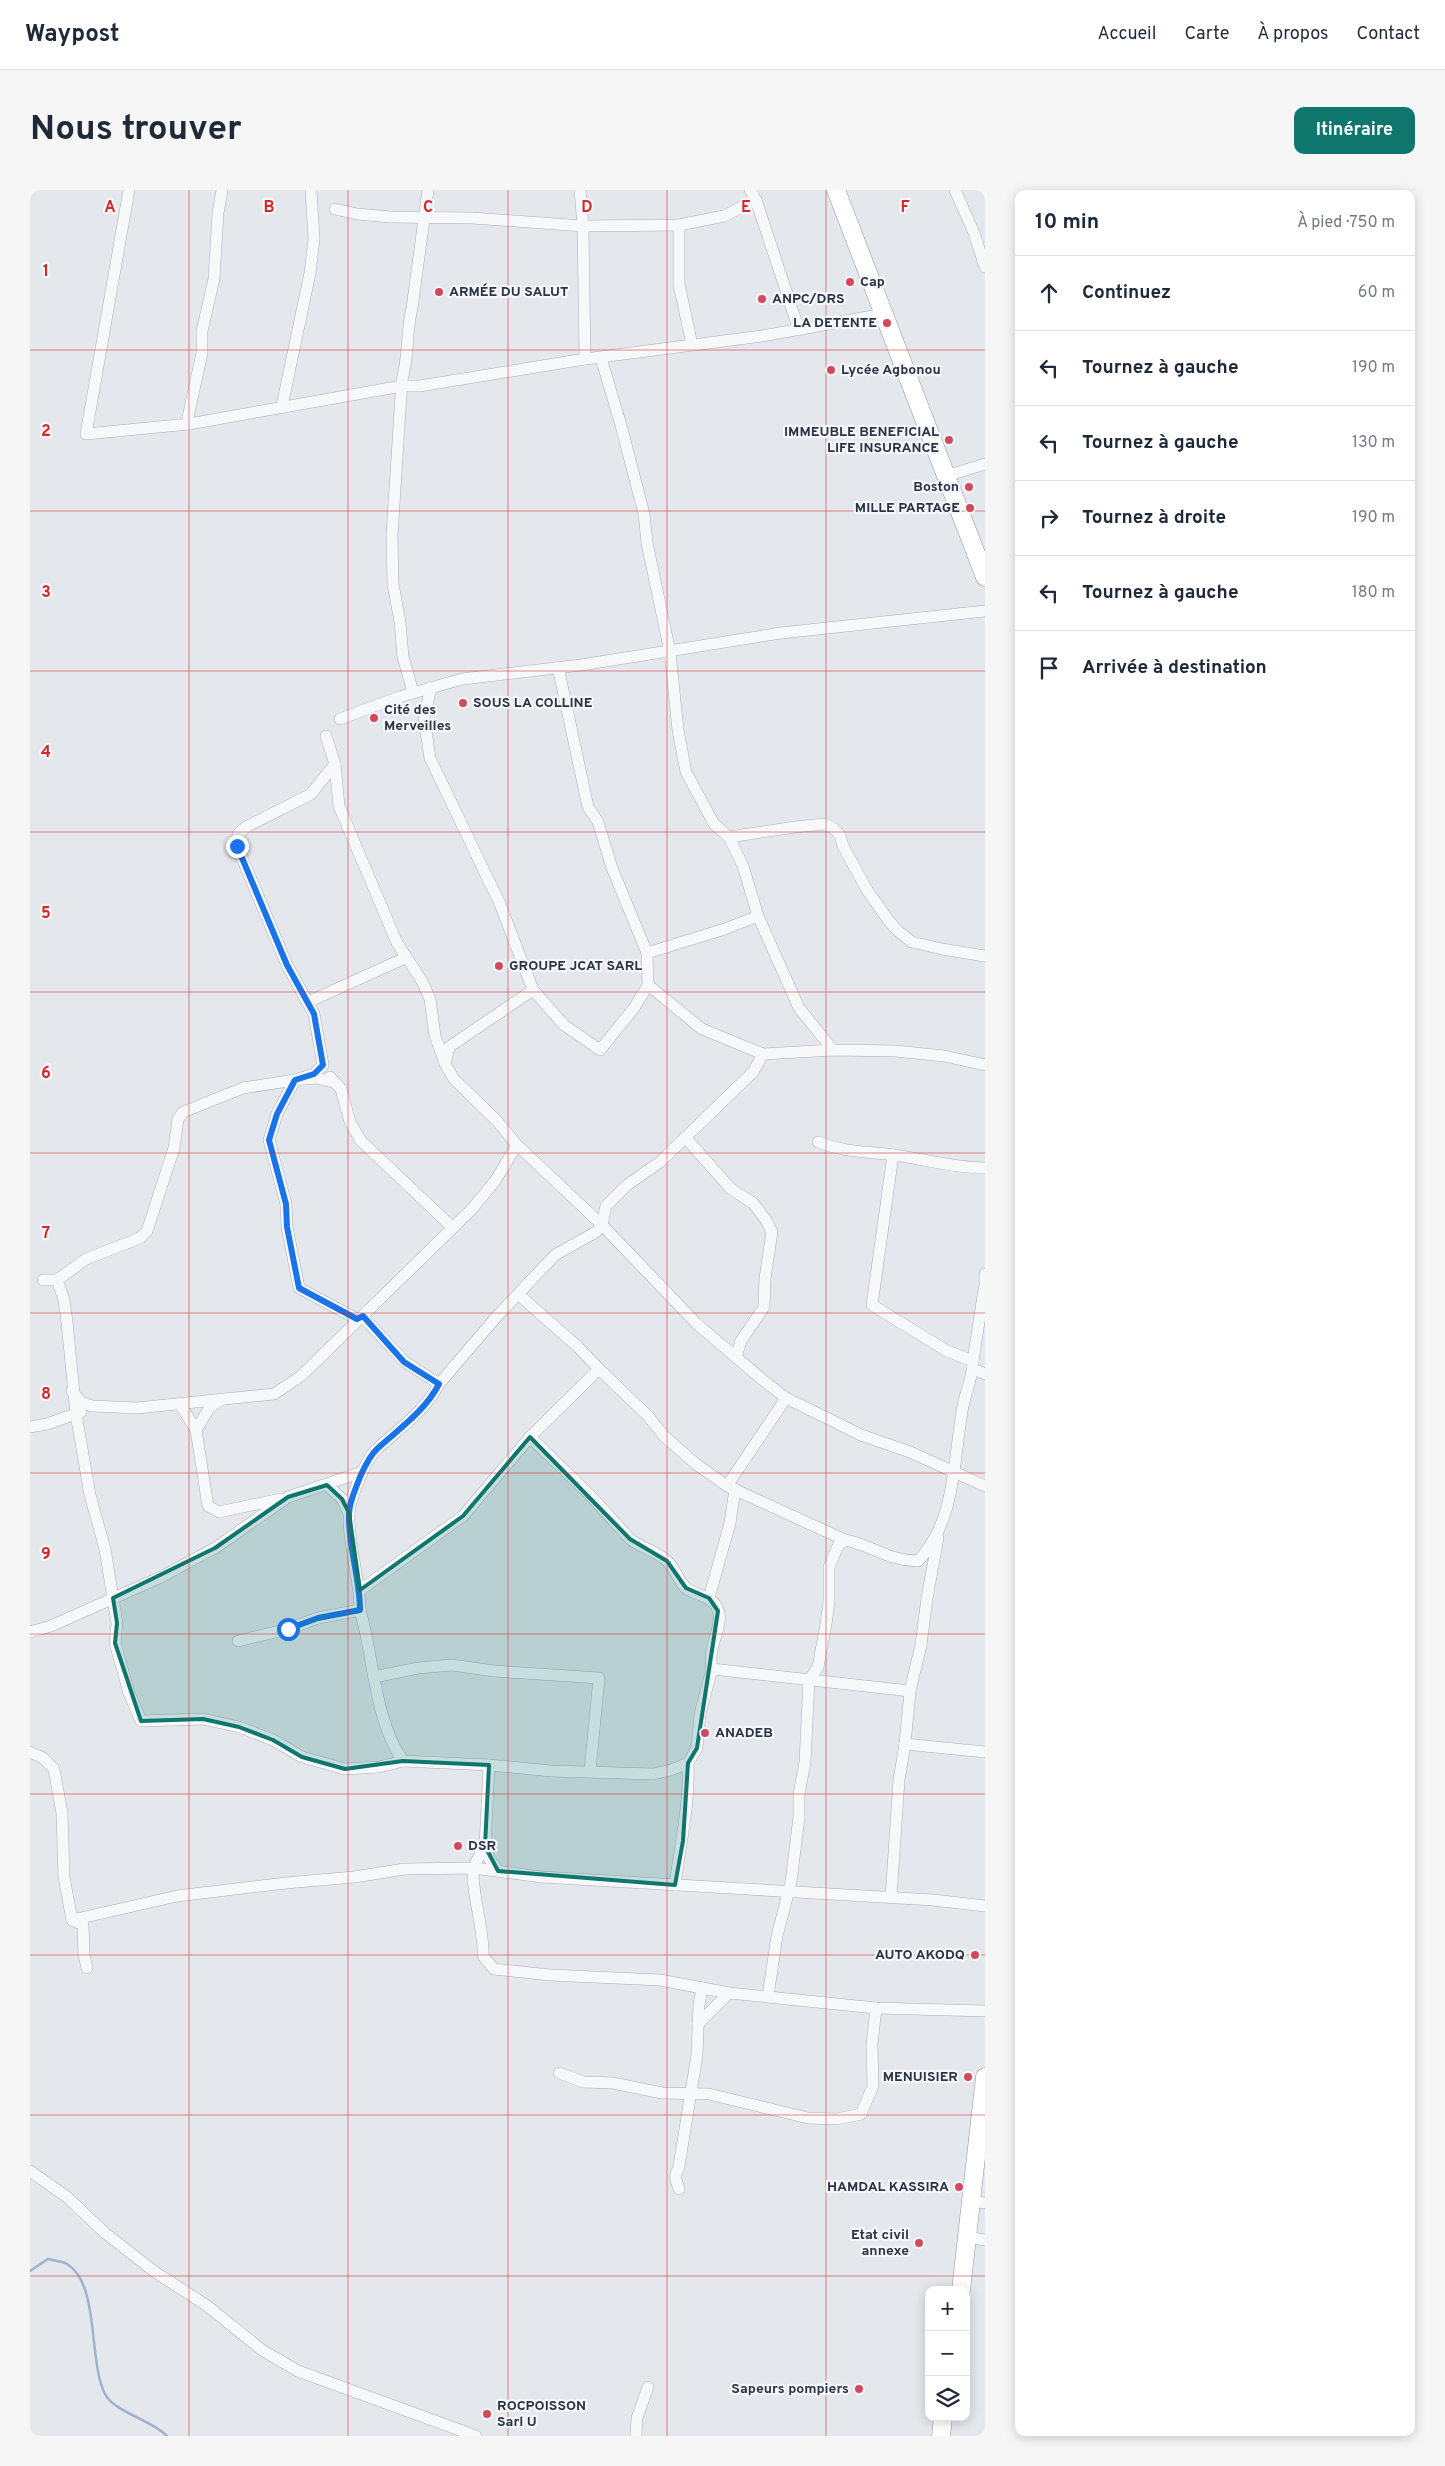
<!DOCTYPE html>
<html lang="fr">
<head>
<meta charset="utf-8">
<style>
	:root { --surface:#fff; --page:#f6f6f7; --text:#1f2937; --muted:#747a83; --line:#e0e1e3; --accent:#0f766e }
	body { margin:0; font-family:Overpass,sans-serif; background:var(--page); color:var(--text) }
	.controls { position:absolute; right:15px; bottom:15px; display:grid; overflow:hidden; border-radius:10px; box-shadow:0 2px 12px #0003 }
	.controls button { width:45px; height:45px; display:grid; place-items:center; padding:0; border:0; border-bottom:1px solid var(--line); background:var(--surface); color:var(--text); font:25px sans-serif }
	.stop { position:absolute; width:15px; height:15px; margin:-11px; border:4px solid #1a73e8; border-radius:50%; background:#fff }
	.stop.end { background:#1a73e8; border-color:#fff; box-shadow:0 1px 5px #0008 }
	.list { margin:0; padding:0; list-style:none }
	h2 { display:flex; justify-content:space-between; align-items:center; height:65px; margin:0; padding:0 20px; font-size:21px }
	h2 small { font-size:16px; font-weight:400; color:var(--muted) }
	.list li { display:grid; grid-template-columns:32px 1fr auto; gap:15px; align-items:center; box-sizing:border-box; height:75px; padding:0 20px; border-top:1px solid var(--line) }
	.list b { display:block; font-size:19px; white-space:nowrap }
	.list em { font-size:16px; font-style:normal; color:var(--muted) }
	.icon { flex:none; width:28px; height:28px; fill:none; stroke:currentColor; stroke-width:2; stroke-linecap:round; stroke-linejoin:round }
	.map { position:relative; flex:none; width:955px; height:2246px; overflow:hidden; border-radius:10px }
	header { display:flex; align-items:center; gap:30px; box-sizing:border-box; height:70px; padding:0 25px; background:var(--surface); border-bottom:1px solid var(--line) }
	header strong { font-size:24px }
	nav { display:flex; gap:28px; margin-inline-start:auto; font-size:18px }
	.intro { display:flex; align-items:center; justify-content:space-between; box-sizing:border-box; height:120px; padding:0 30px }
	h1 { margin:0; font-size:35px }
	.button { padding:12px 22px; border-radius:10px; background:var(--accent); color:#fff; font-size:18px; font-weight:700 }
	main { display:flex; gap:30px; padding:0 30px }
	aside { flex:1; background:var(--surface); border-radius:10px; box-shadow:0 2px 12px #0003 }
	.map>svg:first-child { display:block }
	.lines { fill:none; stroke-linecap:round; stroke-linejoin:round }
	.stream { stroke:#9fb4cc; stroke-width:2.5 }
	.minor-casing { stroke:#a9aeb7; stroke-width:12 }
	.highway-casing { stroke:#8b94a3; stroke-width:19 }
	.minor { stroke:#f7f8fa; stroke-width:11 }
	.highway { stroke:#fff; stroke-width:18 }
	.route { stroke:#1a73e8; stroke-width:6 }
	.marked { fill:#0f766e; fill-opacity:0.2; stroke:#0f766e; stroke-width:4; stroke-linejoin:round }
	.grid { fill:none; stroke:#d62828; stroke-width:1; stroke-opacity:0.55 }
	.poi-dot { fill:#d1495b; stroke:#f4f6f9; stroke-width:2 }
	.labels { text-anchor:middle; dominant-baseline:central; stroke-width:4.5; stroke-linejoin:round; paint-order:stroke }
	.poi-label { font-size:14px; font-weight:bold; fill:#2b3445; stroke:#f4f6f9; text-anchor:start }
	.grid-label { font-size:16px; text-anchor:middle; font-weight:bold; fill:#d62828; stroke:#f4f6f9; stroke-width:4.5; stroke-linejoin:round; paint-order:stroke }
</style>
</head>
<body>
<header>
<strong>Waypost</strong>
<nav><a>Accueil</a><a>Carte</a><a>À propos</a><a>Contact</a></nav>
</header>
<div class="intro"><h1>Nous trouver</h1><a class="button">Itinéraire</a></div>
<main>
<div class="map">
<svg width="955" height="2246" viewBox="0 0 955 2246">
	<rect width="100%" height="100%" fill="#e4e7ec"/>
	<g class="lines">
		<path class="stream" d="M 0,2081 L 18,2069 C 24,2071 32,2071 37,2074 C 70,2094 58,2171 75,2204 C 84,2222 122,2230 137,2246"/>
		<defs>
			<g id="minor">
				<polyline points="99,0 56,244 159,234"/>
				<polyline points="192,0 188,23 184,89 172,141 172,163 158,227 159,234 372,196 390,196 555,169 732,146 854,124"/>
				<polyline points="550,0 553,36 555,169"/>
				<polyline points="720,0 726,10 769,140"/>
				<polyline points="925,0 944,43 955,77"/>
				<polyline points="305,19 327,24 360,27 442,28 553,36 649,35"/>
				<polyline points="662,155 649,94 649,35 694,26 726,10"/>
				<polyline points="571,168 592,239 614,324 617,353 640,462 648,540 656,582 684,634 699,647 713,676 728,726 769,818 803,860"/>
				<polyline points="252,216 280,83 284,49 281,0"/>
				<polyline points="916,286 955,274"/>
				<polyline points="401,497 394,528 400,568 470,714 503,800 534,835 570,860 604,818 618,795 617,763 582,678 568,632 558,617 528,477"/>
				<path d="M 383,502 L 373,467 L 370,432 L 363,394 L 362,345 L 372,190 C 379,166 376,142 382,118 L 398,0"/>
				<polyline points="310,529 369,507 432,489 551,475 751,443 955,421"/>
				<polyline points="296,546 305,574 309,616 367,753 392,791 400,809 405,846 415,873"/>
				<polyline points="699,647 765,637 794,634 802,637 810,645 813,656 837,700 859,731 868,741 882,752 912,759 955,766"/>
				<polyline points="617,763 695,739 728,726"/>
				<polyline points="618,795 672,839 733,864 803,860 865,861 914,866 955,875"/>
				<polyline points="503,800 419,857 415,874 424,889 467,931 487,955 572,1035 667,1134 734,1191 756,1208 831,1245 880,1262 955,1296"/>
				<polyline points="278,812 375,768"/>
				<polyline points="300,887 311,899 320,932 331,951 422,1037"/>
				<polyline points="303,892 286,888 265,890 247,924 239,950 256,1014 257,1037 269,1098 327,1129"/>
				<polyline points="655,947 701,999 723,1013 736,1030 742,1042 735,1088 734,1117 711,1151 706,1167"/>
				<path d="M 788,952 C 817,963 835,961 864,965 C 894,969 924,978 955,978"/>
				<polyline points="863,965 842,1115 917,1161 943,1171 954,1099"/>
				<polyline points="955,1084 955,1100"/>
				<polyline points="13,1090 27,1090 34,1110 37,1132 46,1224 60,1305 75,1359 87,1433 85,1453 99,1503 111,1531 173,1529 209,1537 243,1550 272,1567 315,1579 349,1577 373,1571"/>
				<polyline points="27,1090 56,1069 110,1048 117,1041 144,958 148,929 153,922 213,898 265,890 284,884 293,875 284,824 257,775 207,656 208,644 216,637 281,604 305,574"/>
				<polyline points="489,1105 548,1157 569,1179"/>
				<polyline points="943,1179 955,1184"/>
				<polyline points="409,1194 468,1125 525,1065 566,1042 572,1035 576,1016 597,995 630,972 723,882 733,864"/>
				<polyline points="42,1201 51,1212 62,1216 107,1218 244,1204 271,1186 442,1019 465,991 487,955"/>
				<polyline points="150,1214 166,1240 178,1316 189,1322 251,1309"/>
				<polyline points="0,1237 17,1234 51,1222"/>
				<polyline points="166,1240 180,1217 191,1210"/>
				<path d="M 500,1247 L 560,1305 L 600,1349 C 611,1358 625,1360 636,1370 C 645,1377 648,1391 656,1398 C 668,1407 685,1405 689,1423 C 692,1440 677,1457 682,1479"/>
				<polyline points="297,1295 312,1309 319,1323"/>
				<polyline points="697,1296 756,1208"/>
				<polyline points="908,1348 897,1408 891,1455 880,1501 875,1554 955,1562"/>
				<polyline points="330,1400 433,1326 500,1247 569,1179 618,1226 634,1246 666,1274 697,1296 815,1350"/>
				<polyline points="679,1408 700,1333 705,1299"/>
				<path d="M 330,1420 C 330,1388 318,1356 319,1324 C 319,1312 326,1298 330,1287 C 334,1278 340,1264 348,1258 C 370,1238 395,1221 409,1194 L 374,1171 L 333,1127"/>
				<polyline points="0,1442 21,1436 131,1387 185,1358 258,1307 332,1282"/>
				<path d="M 208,1451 L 258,1439 L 288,1428 L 330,1420 C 344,1468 344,1529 373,1571 L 459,1575"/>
				<polyline points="344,1487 388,1478 422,1475 464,1481 569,1488 560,1581"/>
				<polyline points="0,1562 13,1568 24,1579 32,1623 34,1687 42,1730 147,1706 256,1693 324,1687 375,1679 444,1678 511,1687 903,1710 955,1716"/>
				<path d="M 455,1656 C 452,1663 446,1670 444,1677 C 439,1692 455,1743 453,1766 L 464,1779 L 520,1785 L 630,1790 L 699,1803 L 846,1818 L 955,1821"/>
				<polyline points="468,1681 459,1668 455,1656 459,1575 521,1581 623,1584 641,1580 658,1573 667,1558 670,1524 682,1479 880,1501"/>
				<path d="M 645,1695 C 650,1654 660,1614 658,1573"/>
				<polyline points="861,1707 869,1590 875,1554"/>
				<polyline points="42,1730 53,1735 54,1765 57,1778"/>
				<path d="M 738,1806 L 747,1746 L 761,1692 L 769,1627 L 769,1604 L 775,1572 L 779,1490 L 788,1477 L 796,1434 L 799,1412 L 799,1377 L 808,1356 L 815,1350 C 842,1355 858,1371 888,1371 C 927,1330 923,1268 933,1216 C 936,1201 943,1186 943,1171"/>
				<polyline points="668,1834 699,1803"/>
				<polyline points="529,1883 553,1892 583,1893 632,1903 679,1904 778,1928 807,1929 831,1924 843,1896 842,1854 846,1818"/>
				<polyline points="0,1981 37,2007 75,2043 125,2082 176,2115 232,2160 268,2181 446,2246"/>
				<polyline points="649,1999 645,1987 649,1976 667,1865 669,1815 672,1798"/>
				<polyline points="942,2011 955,2013"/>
				<polyline points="938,2047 955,2050"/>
				<polyline points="606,2246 607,2228 618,2197"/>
			</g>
			<g id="highway">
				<polyline points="806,0 955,387"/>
				<polyline points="931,2100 955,1887"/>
				<polyline points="911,2246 913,2227"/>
			</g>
		</defs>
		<use href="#minor" class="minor-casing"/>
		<use href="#highway" class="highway-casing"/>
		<use href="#minor" class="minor"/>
		<use href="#highway" class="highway"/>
	</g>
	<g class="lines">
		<path class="route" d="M 207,656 L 257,775 L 284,824 L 293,875 L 284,884 L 265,890 L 247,924 L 239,950 L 256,1014 L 257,1037 L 269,1098 L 327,1129 L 333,1126 L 374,1172 L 409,1194 C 395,1221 370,1238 348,1258 C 340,1265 334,1278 330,1287 C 326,1298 319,1312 319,1324 C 318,1356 330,1388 330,1420 L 288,1428 L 258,1439"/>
	</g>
	<path class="marked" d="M 500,1247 L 600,1349 L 637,1371 L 656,1398 L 679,1408 L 688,1421 L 667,1558 L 658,1573 L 653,1651 L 645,1695 L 468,1681 L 455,1656 L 459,1575 L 373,1571 L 315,1579 L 272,1567 L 243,1550 L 209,1537 L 173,1529 L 111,1531 L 85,1453 L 87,1433 L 83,1408 L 185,1358 L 258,1307 L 297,1295 L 312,1309 L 319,1323 L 330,1400 L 433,1326 Z"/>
	<path class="grid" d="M 159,0 L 159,2246M 318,0 L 318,2246M 478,0 L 478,2246M 637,0 L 637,2246M 796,0 L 796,2246M 0,160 L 955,160M 0,321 L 955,321M 0,481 L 955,481M 0,642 L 955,642M 0,802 L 955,802M 0,963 L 955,963M 0,1123 L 955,1123M 0,1283 L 955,1283M 0,1444 L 955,1444M 0,1604 L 955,1604M 0,1765 L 955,1765M 0,1925 L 955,1925M 0,2086 L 955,2086"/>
	<g class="poi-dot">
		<circle cx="820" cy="92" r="5"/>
		<circle cx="409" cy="102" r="5"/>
		<circle cx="732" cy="109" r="5"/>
		<circle cx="857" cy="133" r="5"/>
		<circle cx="801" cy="180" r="5"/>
		<circle cx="919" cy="250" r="5"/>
		<circle cx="939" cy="297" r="5"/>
		<circle cx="940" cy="318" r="5"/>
		<circle cx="433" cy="513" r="5"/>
		<circle cx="344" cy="528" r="5"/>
		<circle cx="469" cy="776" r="5"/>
		<circle cx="675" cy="1543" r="5"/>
		<circle cx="428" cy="1656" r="5"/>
		<circle cx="945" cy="1765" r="5"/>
		<circle cx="938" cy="1887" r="5"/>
		<circle cx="929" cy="1997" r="5"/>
		<circle cx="889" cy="2053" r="5"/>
		<circle cx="829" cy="2199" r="5"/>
		<circle cx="457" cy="2224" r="5"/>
	</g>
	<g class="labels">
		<g class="poi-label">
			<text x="830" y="92">Cap</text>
			<text x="419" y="102">ARMÉE DU SALUT</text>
			<text x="742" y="109">ANPC/DRS</text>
			<text x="847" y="133" text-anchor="end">LA DETENTE</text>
			<text x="811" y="180">Lycée Agbonou</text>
			<text x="909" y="242" text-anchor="end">IMMEUBLE BENEFICIAL<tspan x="909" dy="16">LIFE INSURANCE</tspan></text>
			<text x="929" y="297" text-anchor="end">Boston</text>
			<text x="930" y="318" text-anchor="end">MILLE PARTAGE</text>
			<text x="443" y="513">SOUS LA COLLINE</text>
			<text x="354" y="520">Cité des<tspan x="354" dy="16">Merveilles</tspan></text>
			<text x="479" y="776">GROUPE JCAT SARL</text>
			<text x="685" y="1543">ANADEB</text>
			<text x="438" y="1656">DSR</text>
			<text x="935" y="1765" text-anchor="end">AUTO AKODQ</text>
			<text x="928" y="1887" text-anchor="end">MENUISIER</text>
			<text x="919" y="1997" text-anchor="end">HAMDAL KASSIRA</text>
			<text x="879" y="2045" text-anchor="end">Etat civil<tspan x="879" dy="16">annexe</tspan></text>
			<text x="819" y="2199" text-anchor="end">Sapeurs pompiers</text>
			<text x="467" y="2216">ROCPOISSON<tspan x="467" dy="16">Sarl U</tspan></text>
		</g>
	</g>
	<g class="grid-label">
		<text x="80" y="22">A</text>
		<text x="239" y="22">B</text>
		<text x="398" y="22">C</text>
		<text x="557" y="22">D</text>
		<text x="716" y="22">E</text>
		<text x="875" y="22">F</text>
		<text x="16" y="86">1</text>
		<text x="16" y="246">2</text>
		<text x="16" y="407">3</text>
		<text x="16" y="567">4</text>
		<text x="16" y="728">5</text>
		<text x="16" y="888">6</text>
		<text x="16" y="1048">7</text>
		<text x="16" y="1209">8</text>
		<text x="16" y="1369">9</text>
	</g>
</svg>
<div class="controls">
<button>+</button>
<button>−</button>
<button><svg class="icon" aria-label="layers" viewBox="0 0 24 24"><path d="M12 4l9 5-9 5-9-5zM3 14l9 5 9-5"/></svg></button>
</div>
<div class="stop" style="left:258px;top:1439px"></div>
<div class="stop end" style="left:207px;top:656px"></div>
</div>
<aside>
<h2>10 min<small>À pied · 750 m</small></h2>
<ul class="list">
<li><svg class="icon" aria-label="ahead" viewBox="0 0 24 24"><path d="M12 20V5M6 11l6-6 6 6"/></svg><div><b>Continuez</b></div><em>60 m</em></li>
<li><svg class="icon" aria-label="left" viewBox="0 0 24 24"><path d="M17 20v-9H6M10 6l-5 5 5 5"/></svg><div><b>Tournez à gauche</b></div><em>190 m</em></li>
<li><svg class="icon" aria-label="left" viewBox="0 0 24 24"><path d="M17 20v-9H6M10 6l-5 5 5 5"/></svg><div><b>Tournez à gauche</b></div><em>130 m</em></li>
<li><svg class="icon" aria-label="right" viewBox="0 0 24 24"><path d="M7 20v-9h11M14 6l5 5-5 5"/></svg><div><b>Tournez à droite</b></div><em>190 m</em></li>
<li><svg class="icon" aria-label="left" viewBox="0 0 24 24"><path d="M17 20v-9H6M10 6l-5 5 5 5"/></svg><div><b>Tournez à gauche</b></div><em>180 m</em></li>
<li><svg class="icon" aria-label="arrive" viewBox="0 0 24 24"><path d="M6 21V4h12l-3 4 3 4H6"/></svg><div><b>Arrivée à destination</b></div></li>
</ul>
</aside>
</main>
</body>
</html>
